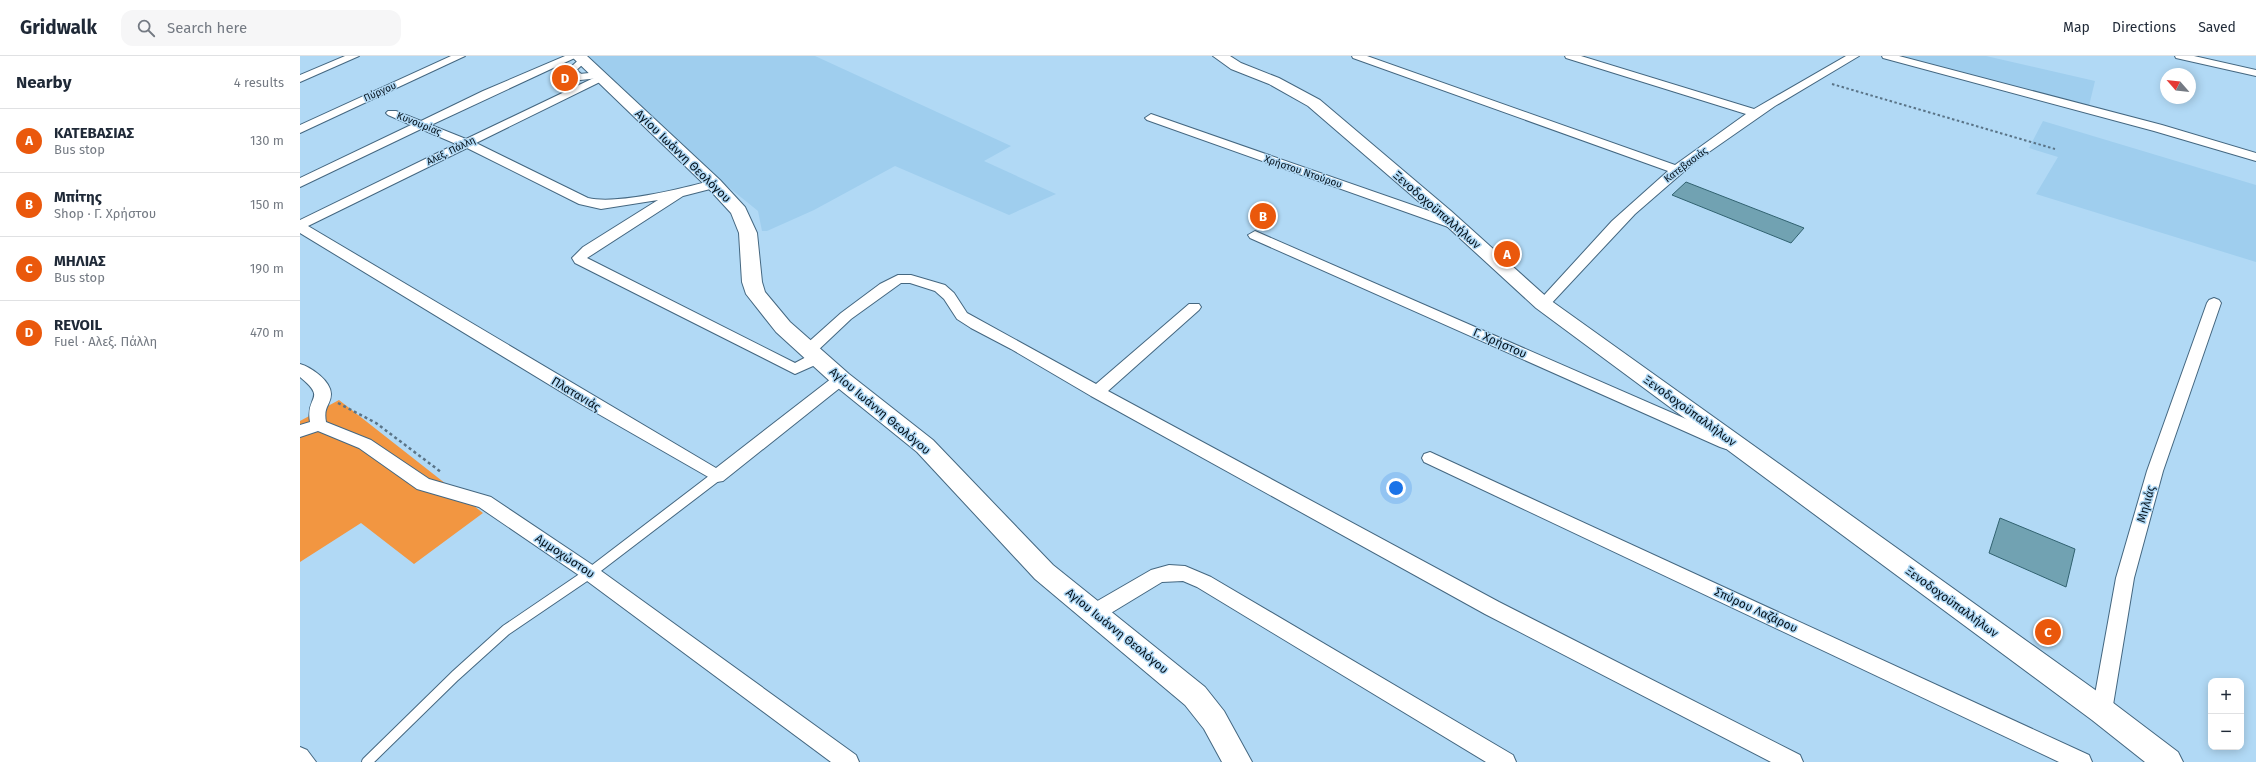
<!DOCTYPE html>
<html lang="en">
<head>
<meta charset="utf-8">
<style>
	:root { --surface:#fff; --page:#f6f6f7; --text:#1f2937; --muted:#747a83; --line:#e0e1e3; --accent:#ea580c }
	body { margin:0; font-family:"Fira Sans",sans-serif; background:var(--page); color:var(--text) }
	.controls { position:absolute; right:12px; bottom:12px; display:grid; overflow:hidden; border-radius:8px; box-shadow:0 2px 10px #0003 }
	.controls button { width:36px; height:36px; display:grid; place-items:center; padding:0; border:0; border-bottom:1px solid var(--line); background:var(--surface); color:var(--text); font:20px sans-serif }
	.compass { position:absolute; left:1860px; top:12px; width:36px; height:36px; border-radius:50%; background:var(--surface); box-shadow:0 2px 10px #0003; rotate:298deg }
	.you { position:absolute; left:1096px; top:432px; width:14px; height:14px; margin:-10px; border:3px solid #fff; border-radius:50%; background:#1a73e8; box-shadow:0 0 0 6px #1a73e833 }
	.badge { display:grid; place-items:center; width:26px; height:26px; border-radius:50%; background:var(--accent); color:#fff; font-size:13px; font-weight:700 }
	.pin { position:absolute; translate:-50% -50%; border:2px solid #fff; box-shadow:0 1px 4px #0006 }
	.list { margin:0; padding:0; list-style:none }
	h2 { display:flex; justify-content:space-between; align-items:center; height:52px; margin:0; padding:0 16px; font-size:17px }
	h2 small { font-size:13px; font-weight:400; color:var(--muted) }
	.list li { display:grid; grid-template-columns:26px 1fr auto; gap:12px; align-items:center; box-sizing:border-box; height:64px; padding:0 16px; border-top:1px solid var(--line) }
	.list b { display:block; font-size:15px; white-space:nowrap }
	.list p { margin:0; font-size:13px; white-space:nowrap; color:var(--muted) }
	.list em { font-size:13px; font-style:normal; color:var(--muted) }
	.icon { flex:none; width:22px; height:22px; fill:none; stroke:currentColor; stroke-width:2; stroke-linecap:round; stroke-linejoin:round }
	.map { position:relative; flex:none; width:1956px; height:706px; overflow:hidden }
	header { display:flex; align-items:center; gap:24px; box-sizing:border-box; height:56px; padding:0 20px; background:var(--surface); border-bottom:1px solid var(--line) }
	header strong { font-size:19px }
	nav { display:flex; gap:22px; margin-inline-start:auto; font-size:14px }
	.search { width:280px; height:36px; background:var(--page); display:flex; align-items:center; gap:10px; box-sizing:border-box; padding:0 14px; border-radius:12px; color:var(--muted); font-size:15px }
	main { display:flex }
	aside { flex:1; background:var(--surface) }
	.map>svg:first-child { display:block }
	.built { fill:#9fceee }
	.green { fill:#f29641 }
	.building { fill:#71a2b2; stroke:#316270 }
	.lines { fill:none; stroke-linecap:round; stroke-linejoin:round }
	.lane-far1-casing { stroke:#446780; stroke-width:8 }
	.lane-casing { stroke:#446780; stroke-width:12 }
	.street-casing { stroke:#446780; stroke-width:2 }
	.secondary-casing { stroke:#446780; stroke-width:2 }
	.path-far1 { stroke:#5a7487; stroke-width:2; stroke-dasharray:2.5 2.5; stroke-linecap:butt }
	.path { stroke:#5a7487; stroke-width:2.5; stroke-dasharray:3 3; stroke-linecap:butt }
	.lane-far1 { stroke:#fff; stroke-width:6 }
	.lane { stroke:#fff; stroke-width:10 }
	.street { fill:#fff; fill-rule:evenodd }
	.secondary { fill:#fff; fill-rule:evenodd }
	.labels { text-anchor:middle; dominant-baseline:central; stroke-width:3; stroke-linejoin:round; paint-order:stroke }
	.far-street-label { font-size:10px; fill:#03101a; stroke:#b1d9f5 }
	.street-label { font-size:12px; fill:#03101a; stroke:#b1d9f5 }
</style>
</head>
<body>
<header>
<strong>Gridwalk</strong>
<div class="search"><svg class="icon" aria-label="search" viewBox="0 0 24 24"><circle cx="10" cy="10" r="6"/><path d="M15 15l6 6"/></svg>Search here</div>
<nav><a>Map</a><a>Directions</a><a>Saved</a></nav>
</header>
<main>
<aside>
<h2>Nearby<small>4 results</small></h2>
<ul class="list">
<li><span class="badge">A</span><div><b>ΚΑΤΕΒΑΣΙΑΣ</b><p>Bus stop</p></div><em>130 m</em></li>
<li><span class="badge">B</span><div><b>Μπίτης</b><p>Shop · Γ. Χρήστου</p></div><em>150 m</em></li>
<li><span class="badge">C</span><div><b>ΜΗΛΙΑΣ</b><p>Bus stop</p></div><em>190 m</em></li>
<li><span class="badge">D</span><div><b>REVOIL</b><p>Fuel · Αλεξ. Πάλλη</p></div><em>470 m</em></li>
</ul>
</aside>
<div class="map">
<svg width="1956" height="706" viewBox="0 0 1956 706">
	<rect width="100%" height="100%" fill="#b1d9f5"/>
	<g class="built">
		<polygon points="285,0 515,0 711,90 684,105 756,138 709,159 595,110 514,154 467,175 462,175 458,155 400,108"/>
		<polygon points="1593,0 1686,0 1795,25 1788,54"/>
		<polygon points="1743,65 1956,129 1956,206 1736,138 1758,101 1729,92"/>
	</g>
	<polygon class="green" points="39,344 183,457 114,508 61,467 0,506 0,365"/>
	<g class="building">
		<polygon points="267,17 270,23 257,26 254,21"/>
		<polygon points="1386,126 1504,172 1491,187 1372,139"/>
		<polygon points="1700,462 1775,493 1766,531 1689,497"/>
	</g>
	<g class="lines">
		<defs>
			<polyline id="lane-far1" points="283,4 272,14 280,21 299,19"/>
			<polyline id="lane" points="67,706 155,620 206,574 290,517 417,420"/>
			<g id="street">
				<polygon points="45,0 59,0 0,26 0,19"/>
				<polygon points="151,0 165,0 0,77 0,69"/>
				<path d="M 265,0 L 279,0 L 131,69 L 166,83 L 302,18 L 308,21 L 306,23 L 176,87 L 288,142 C 318,149 383,132 414,124 L 420,128 L 418,131 L 383,140 L 287,202 L 495,307 L 508,300 L 503,299 L 500,295 L 503,291 L 541,257 L 580,228 L 598,219 L 611,219 L 645,229 L 654,237 L 667,257 L 796,328 L 889,248 L 899,248 L 901,251 L 899,254 L 808,335 L 1199,546 L 1500,699 L 1503,706 L 1471,706 L 1185,558 L 791,340 L 711,293 L 671,272 L 657,263 L 644,243 L 635,235 L 610,227 L 601,227 L 551,263 L 514,298 L 522,298 L 525,302 L 522,306 L 495,318 L 275,207 L 272,202 L 283,191 L 358,144 L 301,153 L 279,148 L 167,92 L 8,170 L 416,412 L 536,319 L 546,319 L 549,323 L 546,327 L 423,425 L 417,426 L 281,348 L 0,177 L 0,164 L 156,88 L 121,73 L 0,131 L 0,122 L 111,69 L 88,59 L 86,57 L 88,55 L 96,55 L 121,65 L 183,35 Z"/>
				<polygon points="1052,0 1067,0 1375,109 1446,58 1266,2 1265,0 1281,0 1454,53 1546,0 1559,0 1475,50 1396,105 1335,158 1248,251 1238,251 1236,248 1312,165 1368,115 1053,2"/>
				<polygon points="1582,0 1599,0 1862,69 1956,97 1956,105 1854,75 1583,2"/>
				<polygon points="1875,0 1894,0 1956,14 1956,20 1876,2"/>
				<polygon points="851,58 1161,166 1163,169 1161,172 1151,172 847,64 845,62"/>
				<polygon points="955,175 1432,383 1434,387 1432,391 1426,393 1420,391 950,182 948,179"/>
				<polygon points="1914,242 1919,244 1921,247 1863,415 1834,522 1812,655 1809,662 1802,664 1795,662 1792,655 1816,522 1847,415 1907,247 1909,244"/>
				<path d="M 0,308 C 11,311 31,325 31,338 C 31,349 23,350 26,366 L 71,384 L 129,423 L 191,441 L 297,512 L 556,699 L 559,706 L 531,706 L 283,522 L 179,451 L 117,433 L 59,392 L 18,375 L 0,381 L 0,369 L 10,366 C 5,339 28,344 0,321 Z"/>
				<polygon points="1130,396 1789,699 1792,706 1759,706 1124,406 1122,402 1124,398"/>
				<polygon points="869,509 885,510 911,521 1213,699 1216,706 1186,706 897,531 883,525 862,526 801,563 794,565 787,563 784,557 787,551 851,514"/>
				<polygon points="0,691 7,694 16,706 0,706"/>
			</g>
			<g id="secondary">
				<polygon points="271,0 287,0 420,124 445,151 457,177 462,226 465,236 490,266 549,318 633,384 753,509 905,631 924,655 952,706 922,706 904,673 885,649 735,523 617,396 533,328 476,276 446,238 442,226 439,177 431,157 408,132"/>
				<polygon points="913,0 930,0 941,7 979,22 1020,44 1151,155 1250,244 1812,646 1878,696 1883,706 1845,706 1792,664 1236,252 1139,163 1008,50 969,28 931,13"/>
			</g>
		</defs>
		<use href="#lane-far1" class="lane-far1-casing"/>
		<use href="#lane" class="lane-casing"/>
		<use href="#street" class="street-casing"/>
		<use href="#secondary" class="secondary-casing"/>
		<polyline class="path-far1" points="1532,28 1755,93"/>
		<polyline class="path" points="38,347 76,367 141,416"/>
		<use href="#lane-far1" class="lane-far1"/>
		<use href="#lane" class="lane"/>
		<use href="#street" class="street"/>
		<use href="#secondary" class="secondary"/>
	</g>
	<g class="labels">
		<g class="far-street-label">
			<text transform="translate(80 36) rotate(-24)">Πύργου</text>
			<text transform="translate(119 68) rotate(22)">Κυνουρίας</text>
			<text transform="translate(151 95) rotate(-26)">Αλεξ. Πάλλη</text>
			<text transform="translate(1386 109) rotate(-37)">Κατεβασιάς</text>
			<text transform="translate(1003 116) rotate(19)">Χρήστου Ντούρου</text>
		</g>
		<g class="street-label">
			<text transform="translate(383 100) rotate(44)">Αγίου Ιωάννη Θεολόγου</text>
			<text transform="translate(1137 154) rotate(41)">Ξενοδοχοϋπαλλήλων</text>
			<text transform="translate(1200 287) rotate(24)">Γ. Χρήστου</text>
			<text transform="translate(276 338) rotate(31)">Πλατανιάς</text>
			<text transform="translate(580 355) rotate(40)">Αγίου Ιωάννη Θεολόγου</text>
			<text transform="translate(1390 355) rotate(36)">Ξενοδοχοϋπαλλήλων</text>
			<text transform="translate(1846 448) rotate(-74)">Μηλιάς</text>
			<text transform="translate(265 500) rotate(34)">Αμμοχώστου</text>
			<text transform="translate(1652 546) rotate(36)">Ξενοδοχοϋπαλλήλων</text>
			<text transform="translate(1456 554) rotate(25)">Σπύρου Λαζάρου</text>
			<text transform="translate(817 575) rotate(39)">Αγίου Ιωάννη Θεολόγου</text>
		</g>
	</g>
</svg>
<div class="controls">
<button>+</button>
<button>−</button>
</div>
<svg class="compass" viewBox="-18 -18 36 36"><path d="M0-13l5 13h-10z" fill="#e53935"/><path d="M0 13l5-13h-10z" fill="#747a83"/></svg>
<div class="you"></div>
<div class="pin badge" style="left:1207px;top:198px">A</div>
<div class="pin badge" style="left:963px;top:160px">B</div>
<div class="pin badge" style="left:1748px;top:576px">C</div>
<div class="pin badge" style="left:265px;top:22px">D</div>
</div>
</main>
</body>
</html>
